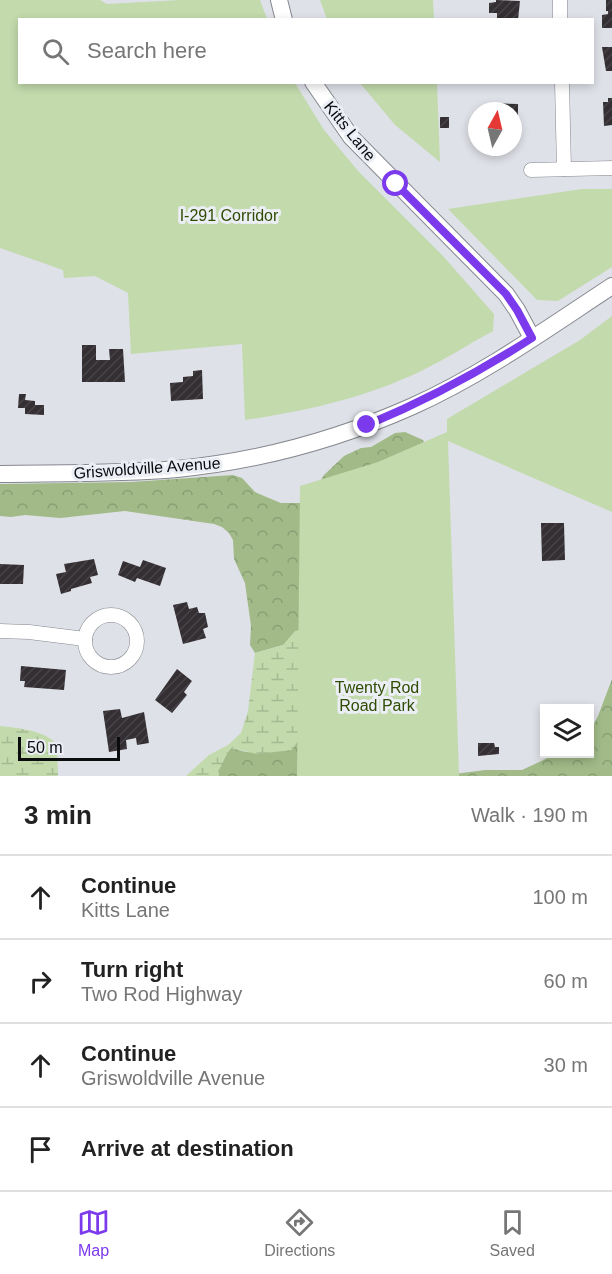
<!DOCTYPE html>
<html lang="en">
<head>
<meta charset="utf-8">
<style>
	:root { --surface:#fff; --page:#f2f2f2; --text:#222; --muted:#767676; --line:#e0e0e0; --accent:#7c3aed }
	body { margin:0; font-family:Arial,sans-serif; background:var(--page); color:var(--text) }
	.controls { position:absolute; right:18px; bottom:18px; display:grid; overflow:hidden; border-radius:0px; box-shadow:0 3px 9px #0003 }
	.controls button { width:54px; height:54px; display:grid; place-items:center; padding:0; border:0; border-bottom:2px solid var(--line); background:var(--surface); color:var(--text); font:30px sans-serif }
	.compass { position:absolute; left:468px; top:102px; width:54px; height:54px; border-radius:50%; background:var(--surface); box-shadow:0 3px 9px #0003; rotate:8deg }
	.scale { position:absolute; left:18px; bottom:15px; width:102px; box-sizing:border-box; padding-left:6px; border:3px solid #0b0c0e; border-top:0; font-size:16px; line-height:21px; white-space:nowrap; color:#0b0c0e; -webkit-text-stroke:4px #eceef6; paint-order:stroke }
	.stop { position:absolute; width:18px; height:18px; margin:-14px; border:4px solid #7c3aed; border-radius:50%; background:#fff }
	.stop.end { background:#7c3aed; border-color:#fff; box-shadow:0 2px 6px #0008 }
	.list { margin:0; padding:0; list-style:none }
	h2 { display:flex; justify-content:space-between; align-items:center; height:78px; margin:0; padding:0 24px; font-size:26px }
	h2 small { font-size:20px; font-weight:400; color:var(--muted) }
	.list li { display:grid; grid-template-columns:39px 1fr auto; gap:18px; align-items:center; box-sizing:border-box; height:84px; padding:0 24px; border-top:2px solid var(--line) }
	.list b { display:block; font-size:22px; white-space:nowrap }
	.list p { margin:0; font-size:20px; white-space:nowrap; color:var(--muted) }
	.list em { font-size:20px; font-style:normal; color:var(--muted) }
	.icon { flex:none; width:33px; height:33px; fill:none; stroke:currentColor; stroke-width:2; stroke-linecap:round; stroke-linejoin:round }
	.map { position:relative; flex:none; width:612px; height:776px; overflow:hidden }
	.search { position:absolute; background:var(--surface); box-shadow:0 3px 9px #0003; left:18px; right:18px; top:18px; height:66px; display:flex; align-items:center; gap:15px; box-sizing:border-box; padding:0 21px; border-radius:0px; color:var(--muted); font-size:22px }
	.sheet { height:414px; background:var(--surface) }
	nav { display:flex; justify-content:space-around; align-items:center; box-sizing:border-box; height:84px; border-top:2px solid var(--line); background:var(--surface); font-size:16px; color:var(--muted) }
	nav a { display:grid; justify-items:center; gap:3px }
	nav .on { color:var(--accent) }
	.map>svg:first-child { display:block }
	.forest { fill:url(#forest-crowns) }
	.wetland { fill:url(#wetland-marsh) }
	.park { fill:#c2daac }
	.building { fill:url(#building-hatch) }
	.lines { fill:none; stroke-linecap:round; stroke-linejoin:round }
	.minor-casing { stroke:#86888f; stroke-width:15 }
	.tertiary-casing { stroke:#86888f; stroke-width:18 }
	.minor { stroke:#fff; stroke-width:14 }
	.tertiary { stroke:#fff; stroke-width:16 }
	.route { stroke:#7c3aed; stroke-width:8 }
	.labels { text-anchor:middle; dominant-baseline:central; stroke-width:6; stroke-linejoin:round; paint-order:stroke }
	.street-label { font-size:16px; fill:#0b0c0e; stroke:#eceef6 }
	.park-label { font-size:16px; fill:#2f4c00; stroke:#eceef6 }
</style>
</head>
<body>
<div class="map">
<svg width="612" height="776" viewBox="0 0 612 776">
	<defs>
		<pattern id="forest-crowns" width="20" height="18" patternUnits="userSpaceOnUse" patternTransform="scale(1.5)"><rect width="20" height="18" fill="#a1ba88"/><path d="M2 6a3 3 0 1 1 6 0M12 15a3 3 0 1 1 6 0" fill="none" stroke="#899f74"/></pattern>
		<pattern id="wetland-marsh" width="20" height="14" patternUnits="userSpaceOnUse" patternTransform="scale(1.5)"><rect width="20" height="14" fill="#c2daac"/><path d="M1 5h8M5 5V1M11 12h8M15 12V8" fill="none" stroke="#a5ba93"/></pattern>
		<pattern id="building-hatch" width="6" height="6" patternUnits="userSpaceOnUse" patternTransform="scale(1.5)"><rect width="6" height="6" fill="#342f33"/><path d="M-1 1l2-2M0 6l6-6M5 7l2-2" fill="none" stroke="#484347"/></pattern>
	</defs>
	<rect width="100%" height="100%" fill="#dfe1e8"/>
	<path class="forest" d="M 405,432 L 423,440 L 427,449 L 447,775 L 485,770 L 522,770 L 556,754 L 590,754 L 590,731 L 598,716 L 612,679 L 612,776 L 219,776 L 218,771 C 223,763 225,755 231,748 C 238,749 245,753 251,752 C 264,751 293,745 302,735 L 283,645 L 255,653 L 250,645 L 251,626 L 245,583 L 234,559 L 233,540 L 229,533 L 222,527 L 214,524 L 125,511 L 60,518 L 25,515 L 11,517 L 0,516 L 0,484 L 131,482 L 233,475 L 242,478 L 255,492 L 264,496 L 281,503 L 300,503 L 309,499 L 324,475 L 344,456 L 361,448 L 371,447 L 395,433 Z"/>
	<g class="wetland">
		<path d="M 304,629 L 302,735 L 292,750 L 257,754 L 231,748 C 225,755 223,763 218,771 L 219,776 L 186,776 L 209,755 L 228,745 L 241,733 L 248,711 L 255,653 L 283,645 L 295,631 Z"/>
		<path d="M 0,726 C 19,728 43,730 57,744 L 58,776 L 0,776 Z"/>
	</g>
	<g class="park">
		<path d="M 0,0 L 100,0 L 107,4 L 180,0 L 260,0 L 267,19 L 20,20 L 20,82 L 295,83 L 324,130 L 359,172 L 443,256 L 494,314 L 493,331 C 469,344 446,359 421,371 C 365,398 306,411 245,420 L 242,344 L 131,354 L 128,293 L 95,276 L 64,278 L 63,270 L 0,248 Z"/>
		<polygon points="320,0 433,0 434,19 327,19"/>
		<polygon points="360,83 437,83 440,162 395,125"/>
		<polygon points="582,189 612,189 612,267 558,301 537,300 448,209"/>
		<polygon points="612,316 612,512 448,441 459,776 297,776 300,486 378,462 447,432 447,419 580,340"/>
	</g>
	<g class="building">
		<polygon points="496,0 520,1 518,20 497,20 497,13 489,13 489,3 496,2"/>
		<polygon points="606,0 612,0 612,28 602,28 602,15 608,14 608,11 606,11"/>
		<polygon points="602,47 612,47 612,71 606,71"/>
		<polygon points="608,98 612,98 612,125 604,126 603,102 608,102"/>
		<polygon points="490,103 518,104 518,120 513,120 513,111 488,111"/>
		<rect x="440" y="117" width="9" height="11"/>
		<polygon points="82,345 96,345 96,360 110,360 109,349 123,349 125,382 82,382"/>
		<polygon points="202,370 203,399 171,401 170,383 183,382 183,377 193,376 193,371"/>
		<polygon points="19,394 26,394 25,400 35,401 35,405 44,405 44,415 25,414 25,408 18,408"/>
		<polygon points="541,523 564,523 565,560 542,561"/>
		<polygon points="94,559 98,575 90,577 92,583 71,589 71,591 61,594 56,574 66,572 64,564"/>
		<polygon points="143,560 166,568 160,586 137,578 135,582 118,575 123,561 140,567"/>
		<polygon points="0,564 24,565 23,584 0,584"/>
		<polygon points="187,602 189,609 197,607 199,613 205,613 208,627 203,629 206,638 183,644 173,605"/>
		<polygon points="21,666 66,670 64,690 24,687 25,681 20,681"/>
		<polygon points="177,669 192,681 184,692 187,695 172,713 155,700"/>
		<polygon points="120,709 122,718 144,712 149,743 137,745 136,738 126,740 127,749 109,752 103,711"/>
		<polygon points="478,743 494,743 495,747 499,747 499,754 478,756"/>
	</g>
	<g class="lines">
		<defs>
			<g id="minor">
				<polyline points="560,0 560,20"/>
				<polyline points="562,82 564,169"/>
				<polyline points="531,170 612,168"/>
				<circle cx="111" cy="641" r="26"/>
				<polyline points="0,631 29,632 85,639"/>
			</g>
			<g id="tertiary">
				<polyline points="279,0 284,20"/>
				<polyline points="313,82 351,137 506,294 517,310 532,338"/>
				<path d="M 0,474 C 59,473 118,474 177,469 C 258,461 339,439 413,406 C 484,374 548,328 612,286"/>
			</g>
		</defs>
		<use href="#minor" class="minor-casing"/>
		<use href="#tertiary" class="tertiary-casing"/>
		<use href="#minor" class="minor"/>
		<use href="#tertiary" class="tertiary"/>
	</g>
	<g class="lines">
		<path class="route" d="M 367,425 C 425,401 479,372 532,338 L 517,310 L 506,294 L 396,184"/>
	</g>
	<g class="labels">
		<g class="street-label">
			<text transform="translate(350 131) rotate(51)">Kitts Lane</text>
			<text transform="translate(147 468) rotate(-4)">Griswoldville Avenue</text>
		</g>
		<g class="park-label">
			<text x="229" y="215">I-291 Corridor</text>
			<text x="377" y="687">Twenty Rod<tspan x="377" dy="18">Road Park</tspan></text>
		</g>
	</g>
</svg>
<div class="controls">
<button><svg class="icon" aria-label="layers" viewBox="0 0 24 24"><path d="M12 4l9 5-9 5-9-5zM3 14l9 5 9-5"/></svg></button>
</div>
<svg class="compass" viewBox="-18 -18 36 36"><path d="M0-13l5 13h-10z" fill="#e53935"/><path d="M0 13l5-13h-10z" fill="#767676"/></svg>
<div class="scale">50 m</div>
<div class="stop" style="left:396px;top:184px"></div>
<div class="stop end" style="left:367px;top:425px"></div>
<div class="search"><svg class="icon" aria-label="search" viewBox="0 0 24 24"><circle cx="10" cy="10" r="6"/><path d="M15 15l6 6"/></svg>Search here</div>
</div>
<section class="sheet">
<h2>3 min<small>Walk · 190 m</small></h2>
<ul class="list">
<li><svg class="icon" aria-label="ahead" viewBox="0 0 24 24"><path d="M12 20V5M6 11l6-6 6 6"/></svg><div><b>Continue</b><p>Kitts Lane</p></div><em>100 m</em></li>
<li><svg class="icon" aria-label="right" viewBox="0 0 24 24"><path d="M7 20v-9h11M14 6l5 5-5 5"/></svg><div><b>Turn right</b><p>Two Rod Highway</p></div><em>60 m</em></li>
<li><svg class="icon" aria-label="ahead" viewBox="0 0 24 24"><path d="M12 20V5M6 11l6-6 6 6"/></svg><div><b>Continue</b><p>Griswoldville Avenue</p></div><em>30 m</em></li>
<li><svg class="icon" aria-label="arrive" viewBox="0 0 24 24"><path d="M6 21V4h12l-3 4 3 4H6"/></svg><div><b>Arrive at destination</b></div></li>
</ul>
</section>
<nav>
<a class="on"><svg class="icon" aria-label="map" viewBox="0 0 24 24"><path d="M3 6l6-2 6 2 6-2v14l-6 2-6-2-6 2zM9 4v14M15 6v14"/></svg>Map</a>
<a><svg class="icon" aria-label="directions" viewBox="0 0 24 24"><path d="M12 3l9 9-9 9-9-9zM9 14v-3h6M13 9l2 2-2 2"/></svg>Directions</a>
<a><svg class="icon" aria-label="saved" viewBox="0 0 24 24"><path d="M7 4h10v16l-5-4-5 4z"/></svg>Saved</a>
</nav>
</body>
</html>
